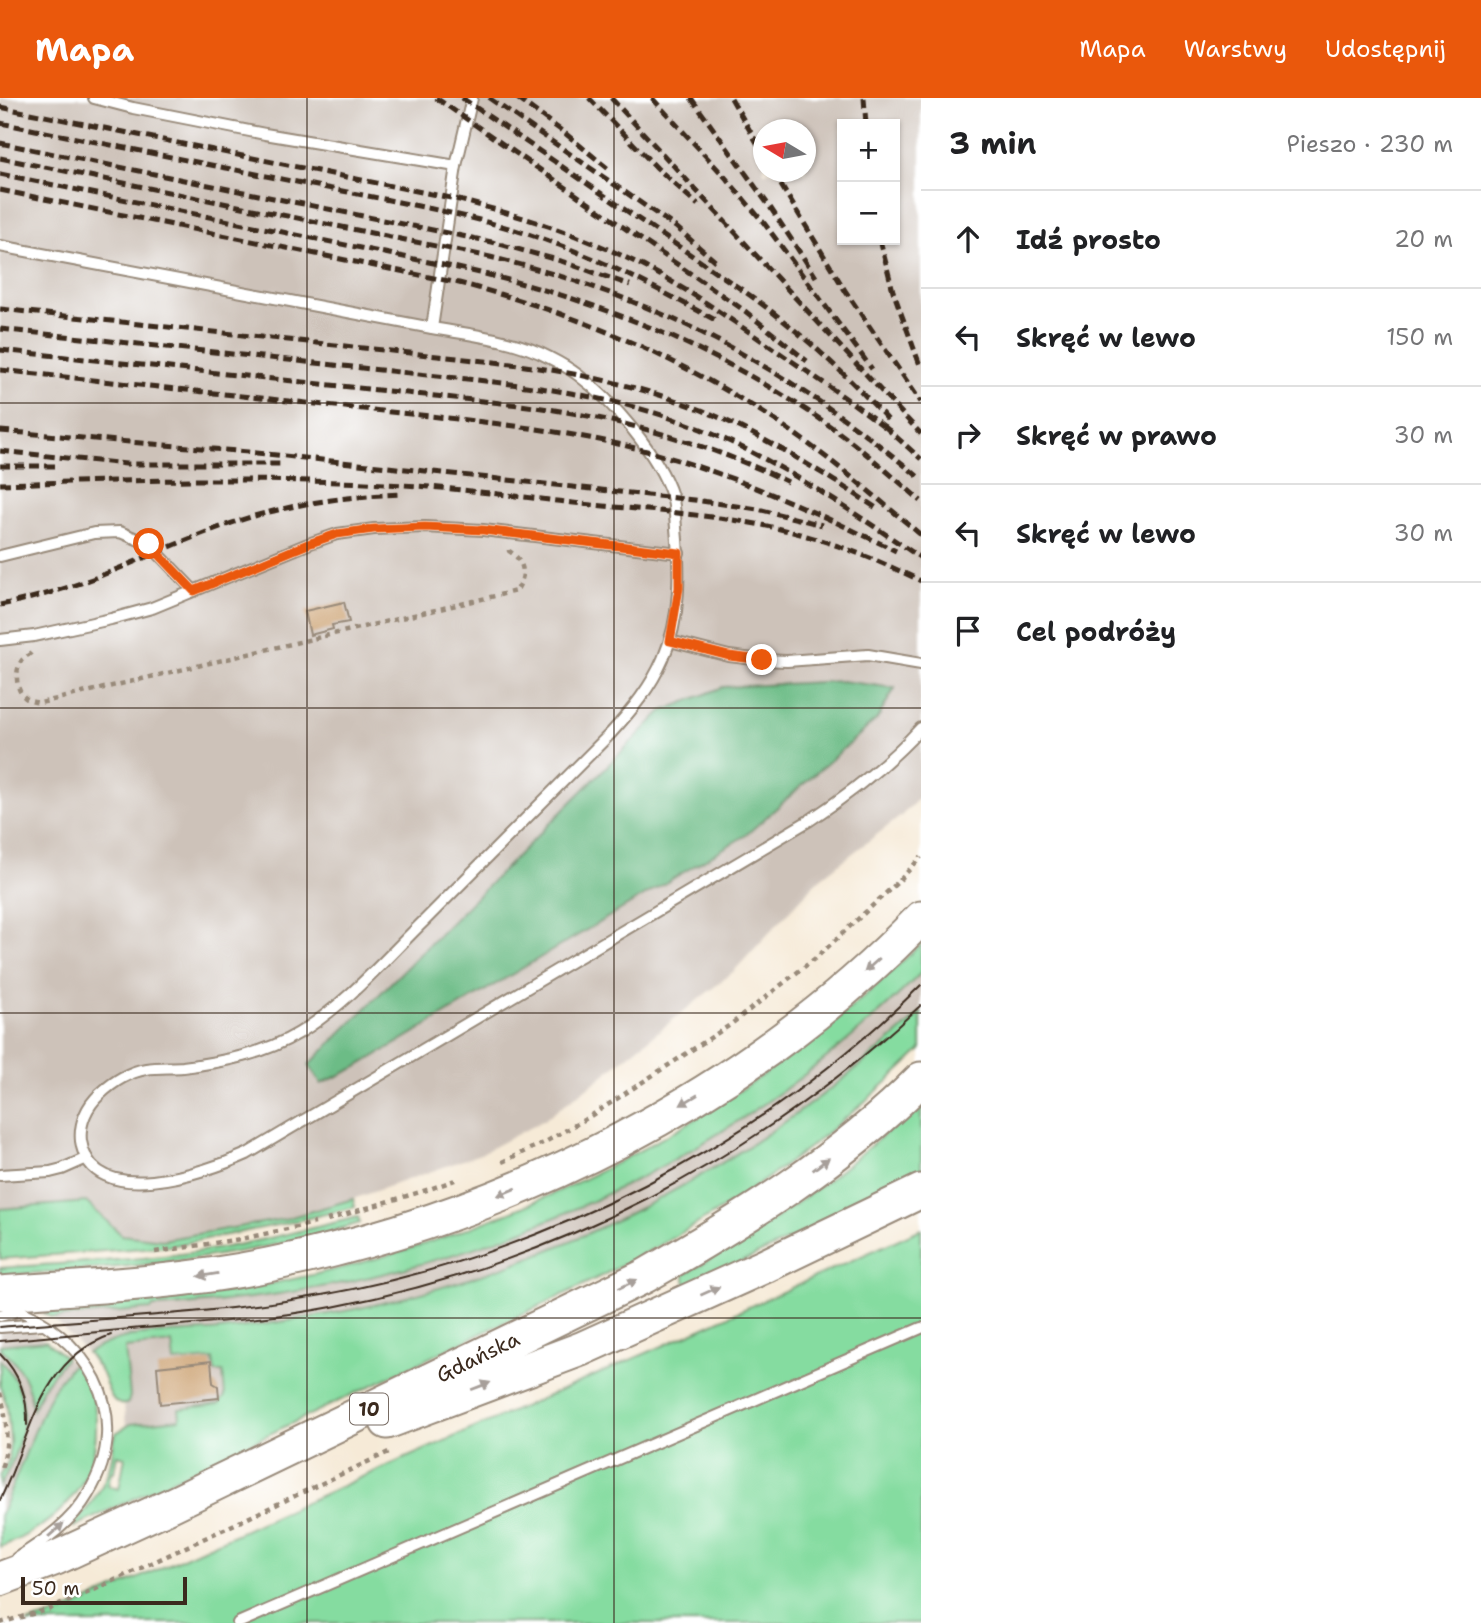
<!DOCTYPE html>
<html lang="pl">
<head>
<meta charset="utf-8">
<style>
	:root { --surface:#fff; --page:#f6f6f6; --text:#202124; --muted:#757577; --line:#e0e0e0; --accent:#ea580c }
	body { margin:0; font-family:"Shantell Sans",sans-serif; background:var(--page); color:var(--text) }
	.controls { position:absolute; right:21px; top:21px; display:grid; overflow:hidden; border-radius:0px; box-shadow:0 2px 5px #0004 }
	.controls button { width:63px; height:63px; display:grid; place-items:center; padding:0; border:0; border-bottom:2px solid var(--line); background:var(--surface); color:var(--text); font:35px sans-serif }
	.compass { position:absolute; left:753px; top:21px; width:63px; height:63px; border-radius:50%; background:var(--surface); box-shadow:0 2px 5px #0004; rotate:280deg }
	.scale { position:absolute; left:21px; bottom:18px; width:166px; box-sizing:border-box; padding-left:7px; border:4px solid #3b2a1e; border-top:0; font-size:19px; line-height:24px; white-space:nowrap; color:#3b2a1e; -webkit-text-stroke:5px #fff; paint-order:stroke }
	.stop { position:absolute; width:21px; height:21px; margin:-16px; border:5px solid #ea580c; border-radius:50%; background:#fff }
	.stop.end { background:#ea580c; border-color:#fff; box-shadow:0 2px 7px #0008 }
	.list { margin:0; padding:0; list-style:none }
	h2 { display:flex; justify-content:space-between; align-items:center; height:91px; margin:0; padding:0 28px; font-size:30px }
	h2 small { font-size:23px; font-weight:400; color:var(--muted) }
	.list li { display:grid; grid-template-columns:46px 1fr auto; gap:21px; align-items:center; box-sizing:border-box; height:98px; padding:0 28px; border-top:2px solid var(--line) }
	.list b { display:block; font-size:26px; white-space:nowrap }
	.list em { font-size:23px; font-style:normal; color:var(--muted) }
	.icon { flex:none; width:38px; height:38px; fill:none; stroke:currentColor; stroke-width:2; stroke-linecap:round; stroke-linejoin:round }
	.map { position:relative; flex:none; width:921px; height:1525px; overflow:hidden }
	header { display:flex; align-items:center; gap:42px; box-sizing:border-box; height:98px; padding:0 35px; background:var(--accent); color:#fff }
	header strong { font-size:33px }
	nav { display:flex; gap:38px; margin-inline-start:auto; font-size:24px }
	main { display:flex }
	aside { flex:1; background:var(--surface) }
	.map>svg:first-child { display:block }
	.industrial { fill:#cdc2b9; fill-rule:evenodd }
	.green { fill:#85dca0; stroke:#60835f; stroke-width:2; fill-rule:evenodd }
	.forest { fill:#6cbc86; stroke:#547352; stroke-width:2 }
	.building { fill:#cba06f }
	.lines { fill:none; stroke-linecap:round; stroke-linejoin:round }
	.service-casing { stroke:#988a7a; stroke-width:14 }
	.primary-casing { stroke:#988a7a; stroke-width:37 }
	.path { stroke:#988a7a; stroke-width:4.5; stroke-dasharray:5 5; stroke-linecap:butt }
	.service { stroke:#fff; stroke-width:10 }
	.primary { stroke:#fff; stroke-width:33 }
	.tram { stroke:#3b2a1e; stroke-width:2 }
	.rail { stroke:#3b2a1e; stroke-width:5; stroke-dasharray:10 5; stroke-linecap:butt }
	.oneway { fill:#a79f9a }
	.route { stroke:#ea580c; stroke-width:9 }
	.grid { fill:none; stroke:#3b2a1e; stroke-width:2; stroke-opacity:0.55 }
	.labels { text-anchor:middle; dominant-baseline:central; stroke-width:5; stroke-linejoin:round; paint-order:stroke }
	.shield { fill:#fff; stroke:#766a62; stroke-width:2 }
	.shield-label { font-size:19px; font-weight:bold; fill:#3b2a1e }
	.street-label { font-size:21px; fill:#3b2a1e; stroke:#fff }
</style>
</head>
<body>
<header>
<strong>Mapa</strong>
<nav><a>Mapa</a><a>Warstwy</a><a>Udostępnij</a></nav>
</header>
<main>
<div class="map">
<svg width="921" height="1525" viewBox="0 0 921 1525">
	<rect width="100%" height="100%" fill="#fff"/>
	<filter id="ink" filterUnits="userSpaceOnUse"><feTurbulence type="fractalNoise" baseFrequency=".0143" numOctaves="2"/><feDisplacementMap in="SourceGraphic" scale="14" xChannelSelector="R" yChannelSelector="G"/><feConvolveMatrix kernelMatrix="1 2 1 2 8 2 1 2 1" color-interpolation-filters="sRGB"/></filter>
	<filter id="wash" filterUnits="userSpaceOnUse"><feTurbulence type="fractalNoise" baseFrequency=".00686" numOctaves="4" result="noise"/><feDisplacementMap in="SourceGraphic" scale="28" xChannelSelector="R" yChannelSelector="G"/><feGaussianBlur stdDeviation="1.57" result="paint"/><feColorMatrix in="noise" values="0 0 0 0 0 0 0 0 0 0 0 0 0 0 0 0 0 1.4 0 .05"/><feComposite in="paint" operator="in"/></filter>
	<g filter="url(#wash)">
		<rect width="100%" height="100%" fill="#f6ead7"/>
		<g class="industrial">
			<path d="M 0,0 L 921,0 L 921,698 L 901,718 L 818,782 L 733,874 L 595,984 L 544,1022 L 480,1056 L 353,1101 L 285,1121 L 163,1142 L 122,1138 L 86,1104 L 0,1111 ZM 842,26 L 895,26 L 895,142 L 842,142 ZM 764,32 L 806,32 L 806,74 L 764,74 Z"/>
			<polygon points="921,875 921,915 871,959 803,1012 717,1069 675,1094 587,1136 546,1153 493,1173 396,1202 350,1212 265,1226 220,1232 132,1238 105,1246 87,1255 52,1220 236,1202 344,1185 436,1162 530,1130 617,1091 701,1046 823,962 853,938"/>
			<polygon points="18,1221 46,1243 0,1247 0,1223"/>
			<polygon points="234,1236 238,1317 126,1328 118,1248"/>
			<polygon points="0,1250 16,1264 22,1275 27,1286 33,1310 45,1286 66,1260 73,1266 58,1284 47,1303 0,1418 0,1388 20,1342 24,1319 22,1302 20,1293 12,1276 0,1262"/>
		</g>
		<g class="green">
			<path d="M 921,846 L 921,875 C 749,1048 519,1161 279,1196 C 251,1200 223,1204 195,1206 C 181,1207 167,1209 153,1209 L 152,1211 L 52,1220 L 44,1215 C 69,1210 93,1208 118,1205 C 126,1205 136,1202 144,1203 C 147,1203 150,1204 153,1203 C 197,1199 241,1192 284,1183 C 472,1145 652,1061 805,947 C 846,916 884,881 921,846 Z"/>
			<path d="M 921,915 L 921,952 C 855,1016 784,1073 705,1121 C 616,1175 521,1216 427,1261 C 310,1317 192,1373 74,1429 L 74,1426 C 91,1407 106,1387 111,1363 C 113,1353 113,1344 116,1335 L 131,1326 L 180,1321 L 179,1311 L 219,1306 L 225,1298 L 223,1274 L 215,1274 L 213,1261 L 174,1264 L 172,1245 L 125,1250 L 130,1298 L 128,1305 C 111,1313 107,1285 101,1274 C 97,1267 92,1261 87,1255 C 101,1247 116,1241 132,1238 C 160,1234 190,1235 220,1232 C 264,1227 308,1220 351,1212 C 567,1167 759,1063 921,915 ZM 117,1357 L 125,1359 L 119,1391 L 108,1388 L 111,1374 L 114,1374 Z"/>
			<path d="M 921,1004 L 921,1079 L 687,1190 L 684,1176 C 770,1130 848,1070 921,1004 Z"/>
			<polygon points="353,1101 355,1109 287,1125 170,1148 0,1161 0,1111 86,1104 122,1137 162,1142 285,1121"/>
			<path d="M 358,1119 L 360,1125 C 243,1161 121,1171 0,1177 L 0,1170 C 73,1164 148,1163 221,1150 C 267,1142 312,1130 358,1119 Z"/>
			<polygon points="921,1131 921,1525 27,1525 61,1515 362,1379 658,1250"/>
			<path d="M 46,1243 L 66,1260 L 45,1286 L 33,1311 C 29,1286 20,1266 0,1250 L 0,1247 Z"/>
			<path d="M 0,1262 C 38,1300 23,1347 0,1388 L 0,1379 L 8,1363 L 10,1344 L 7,1308 L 0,1288 Z"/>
			<path d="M 73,1266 C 89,1281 96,1304 96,1325 C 98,1388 55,1428 0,1449 L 0,1418 L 47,1303 L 58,1284 Z"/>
		</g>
		<polygon class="forest" points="842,583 895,590 877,621 746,737 355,970 321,986 309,967 662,613 723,589"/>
		<g id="blocks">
			<g class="building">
				<polygon points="344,504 349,524 332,527 333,531 310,537 305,513"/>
				<polygon points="211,1263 213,1285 218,1288 219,1300 160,1306 157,1269"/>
			</g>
		</g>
	</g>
	<g filter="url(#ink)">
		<use href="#blocks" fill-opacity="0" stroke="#988a7a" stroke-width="2"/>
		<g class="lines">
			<defs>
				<g id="service">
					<polyline points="456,68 472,0"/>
					<polyline points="0,148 432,230 456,68 265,36 133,10 94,0"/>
					<path d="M 432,230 C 471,237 515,241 550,260 C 560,265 570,271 578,277 C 612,302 659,357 672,398 C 675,408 675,419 676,430 C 680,473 681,520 663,561 C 651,589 632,612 611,635 C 549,697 487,760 425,822 C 385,861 347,906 299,935 C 264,956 223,964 183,969 C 171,970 158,969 146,971 C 129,974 113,984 100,996 C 87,1008 79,1025 81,1043 C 91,1114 207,1074 247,1056 L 810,722 C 851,695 888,666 921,630"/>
					<polyline points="0,458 94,435 120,434 149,446 194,493"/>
					<polyline points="0,542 34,538 111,521 152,510 308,446 337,436 374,431 425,429 483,432 679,455"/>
					<polyline points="670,543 729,558 762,562 787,563 868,557 921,566"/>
					<polyline points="0,1077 50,1074 62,1071 87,1060"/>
					<path d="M 4,1206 C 86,1235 137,1315 88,1396 C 72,1424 44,1443 17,1460"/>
					<polyline points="0,1218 21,1212"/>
					<polyline points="0,1229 43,1226"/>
					<polyline points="238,1525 921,1230"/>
				</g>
				<g id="primary">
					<path d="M 0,1195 C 90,1189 180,1185 268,1167 C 511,1117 748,999 921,820"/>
					<polyline points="387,1324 581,1251 765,1168 921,1093"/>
					<path d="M 0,1481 L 56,1460 L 171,1407 L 645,1178 C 743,1122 841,1062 921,981"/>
				</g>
			</defs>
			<use href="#service" class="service-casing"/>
			<use href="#primary" class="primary-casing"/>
			<g class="path">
				<path d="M 31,555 C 30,556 23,561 22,562 C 14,573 15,596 29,602 C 32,604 36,604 40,605 L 516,493 C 527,478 525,463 509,453 L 509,451"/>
				<polyline points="502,1064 547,1043 589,1019 730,927 818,858 899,783 921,759"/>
				<polyline points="327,1122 430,1091 455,1082"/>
				<polyline points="155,1154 241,1141 315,1125"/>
				<path d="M 0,1295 C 7,1317 10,1351 0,1372"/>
				<polyline points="0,1525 50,1511 94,1492 393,1352"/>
			</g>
			<use href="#service" class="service"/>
			<use href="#primary" class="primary"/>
			<g class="tram">
				<path d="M 0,1229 C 107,1220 216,1216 322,1197 C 545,1157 760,1047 921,887"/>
				<path d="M 0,1243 C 47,1239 95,1234 142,1230 C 206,1225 269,1221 332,1209 C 553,1167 757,1061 921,907"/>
				<path d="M 0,1256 C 20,1276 28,1300 27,1327"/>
				<path d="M 0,1402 C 30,1342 38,1262 111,1237"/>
			</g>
			<g class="rail">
				<polyline points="436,0 745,213 807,263"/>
				<path d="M 462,0 L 751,198 C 802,235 847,277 890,324"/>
				<polyline points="489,0 654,114 677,130 715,163"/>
				<polyline points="517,0 566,36 611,73"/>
				<polyline points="589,0 657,70 698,107"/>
				<polyline points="611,0 921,336"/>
				<polyline points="652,0 725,79 764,125 872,271"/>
				<polyline points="691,0 770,109 816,179"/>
				<polyline points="731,0 764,57"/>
				<polyline points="864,0 866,26"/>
				<path d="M 0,9 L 451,100 C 515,116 578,135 637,165 C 678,185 717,212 755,238 C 800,269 846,299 890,333"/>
				<path d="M 0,25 C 107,46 215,68 322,89 C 402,105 483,118 559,147 C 614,167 665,195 717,223"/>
				<polyline points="0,45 492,144 561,163 630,187"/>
				<path d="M 0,60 L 490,159 C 658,199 789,270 921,381"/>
				<polyline points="773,74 846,194 921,304"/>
				<path d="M 0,76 L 453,169 C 585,197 705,244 817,319 C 854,344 888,374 921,403"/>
				<path d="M 0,92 L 459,185 C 573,214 681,260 779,325 C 829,359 875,398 921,437"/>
				<polyline points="880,142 893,193 921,270"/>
				<path d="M 0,211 L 503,265 C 575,274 649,289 716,318 C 774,344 826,377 878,411"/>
				<path d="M 0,231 C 127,245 253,258 380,272 C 482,283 585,289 682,324 C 769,355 845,409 921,460"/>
				<path d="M 0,252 L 520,307 C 614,319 703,343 788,384"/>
				<path d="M 0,272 C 121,285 242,298 363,311 C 454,321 546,328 635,350 C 726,373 812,412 896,453"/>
				<polyline points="884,328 921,361"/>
				<polyline points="0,333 248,354 694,402 758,411 822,427"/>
				<polyline points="0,353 126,366 282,366"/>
				<polyline points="0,368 57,368"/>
				<path d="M 0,386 C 134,382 269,379 403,387 C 463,391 523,399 582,406 C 644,412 706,416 767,428 C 820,439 872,459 921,483"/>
				<path d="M 0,507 C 31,501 62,492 92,481 C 140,463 186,440 235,424 C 289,406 346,398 402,396"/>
			</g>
		</g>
		<defs><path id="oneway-solid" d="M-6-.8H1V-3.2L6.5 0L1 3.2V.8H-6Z" transform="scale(1.75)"/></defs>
		<g class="oneway">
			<use href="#oneway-solid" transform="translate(872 867) rotate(138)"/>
			<use href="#oneway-solid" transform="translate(689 1002) rotate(149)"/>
			<use href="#oneway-solid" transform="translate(821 1066) rotate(-37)"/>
			<use href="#oneway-solid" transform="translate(507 1094) rotate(158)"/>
			<use href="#oneway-solid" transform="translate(208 1177) rotate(171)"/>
			<use href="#oneway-solid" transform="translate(628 1186) rotate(-26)"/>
			<use href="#oneway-solid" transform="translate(710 1193) rotate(-24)"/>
			<use href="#oneway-solid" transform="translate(481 1288) rotate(-21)"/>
			<use href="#oneway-solid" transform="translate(56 1432) rotate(-41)"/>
		</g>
	</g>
	<g class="lines" filter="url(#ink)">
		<polyline class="route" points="149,446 194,493 308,446 337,436 374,431 425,429 483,432 679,455 679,490 670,543 729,558 762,562"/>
	</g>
	<path class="grid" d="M 307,0 L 307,1525M 614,0 L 614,1525M 0,305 L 921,305M 0,610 L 921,610M 0,915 L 921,915M 0,1220 L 921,1220"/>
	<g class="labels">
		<rect class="shield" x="350" y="1295.5" width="38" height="31" rx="5"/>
		<g class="shield-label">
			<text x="369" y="1311">10</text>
		</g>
		<g class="street-label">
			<text transform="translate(478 1259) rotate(-26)">Gdańska</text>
		</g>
	</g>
</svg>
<div class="controls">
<button>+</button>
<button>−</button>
</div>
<svg class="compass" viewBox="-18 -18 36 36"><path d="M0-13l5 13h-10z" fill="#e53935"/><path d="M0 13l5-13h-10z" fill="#757577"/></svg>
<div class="scale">50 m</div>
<div class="stop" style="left:149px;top:446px"></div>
<div class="stop end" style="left:762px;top:562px"></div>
</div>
<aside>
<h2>3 min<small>Pieszo · 230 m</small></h2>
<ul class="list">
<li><svg class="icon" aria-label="ahead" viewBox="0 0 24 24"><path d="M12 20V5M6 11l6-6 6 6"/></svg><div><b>Idź prosto</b></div><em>20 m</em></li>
<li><svg class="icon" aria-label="left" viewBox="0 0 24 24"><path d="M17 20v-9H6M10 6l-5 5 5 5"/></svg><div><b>Skręć w lewo</b></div><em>150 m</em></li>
<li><svg class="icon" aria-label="right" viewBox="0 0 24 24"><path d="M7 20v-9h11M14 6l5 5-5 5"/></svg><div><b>Skręć w prawo</b></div><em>30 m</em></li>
<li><svg class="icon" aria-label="left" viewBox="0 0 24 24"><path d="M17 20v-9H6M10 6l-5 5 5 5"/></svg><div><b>Skręć w lewo</b></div><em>30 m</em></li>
<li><svg class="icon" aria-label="arrive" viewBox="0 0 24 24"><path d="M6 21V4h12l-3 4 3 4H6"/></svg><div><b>Cel podróży</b></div></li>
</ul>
</aside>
</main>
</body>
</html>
